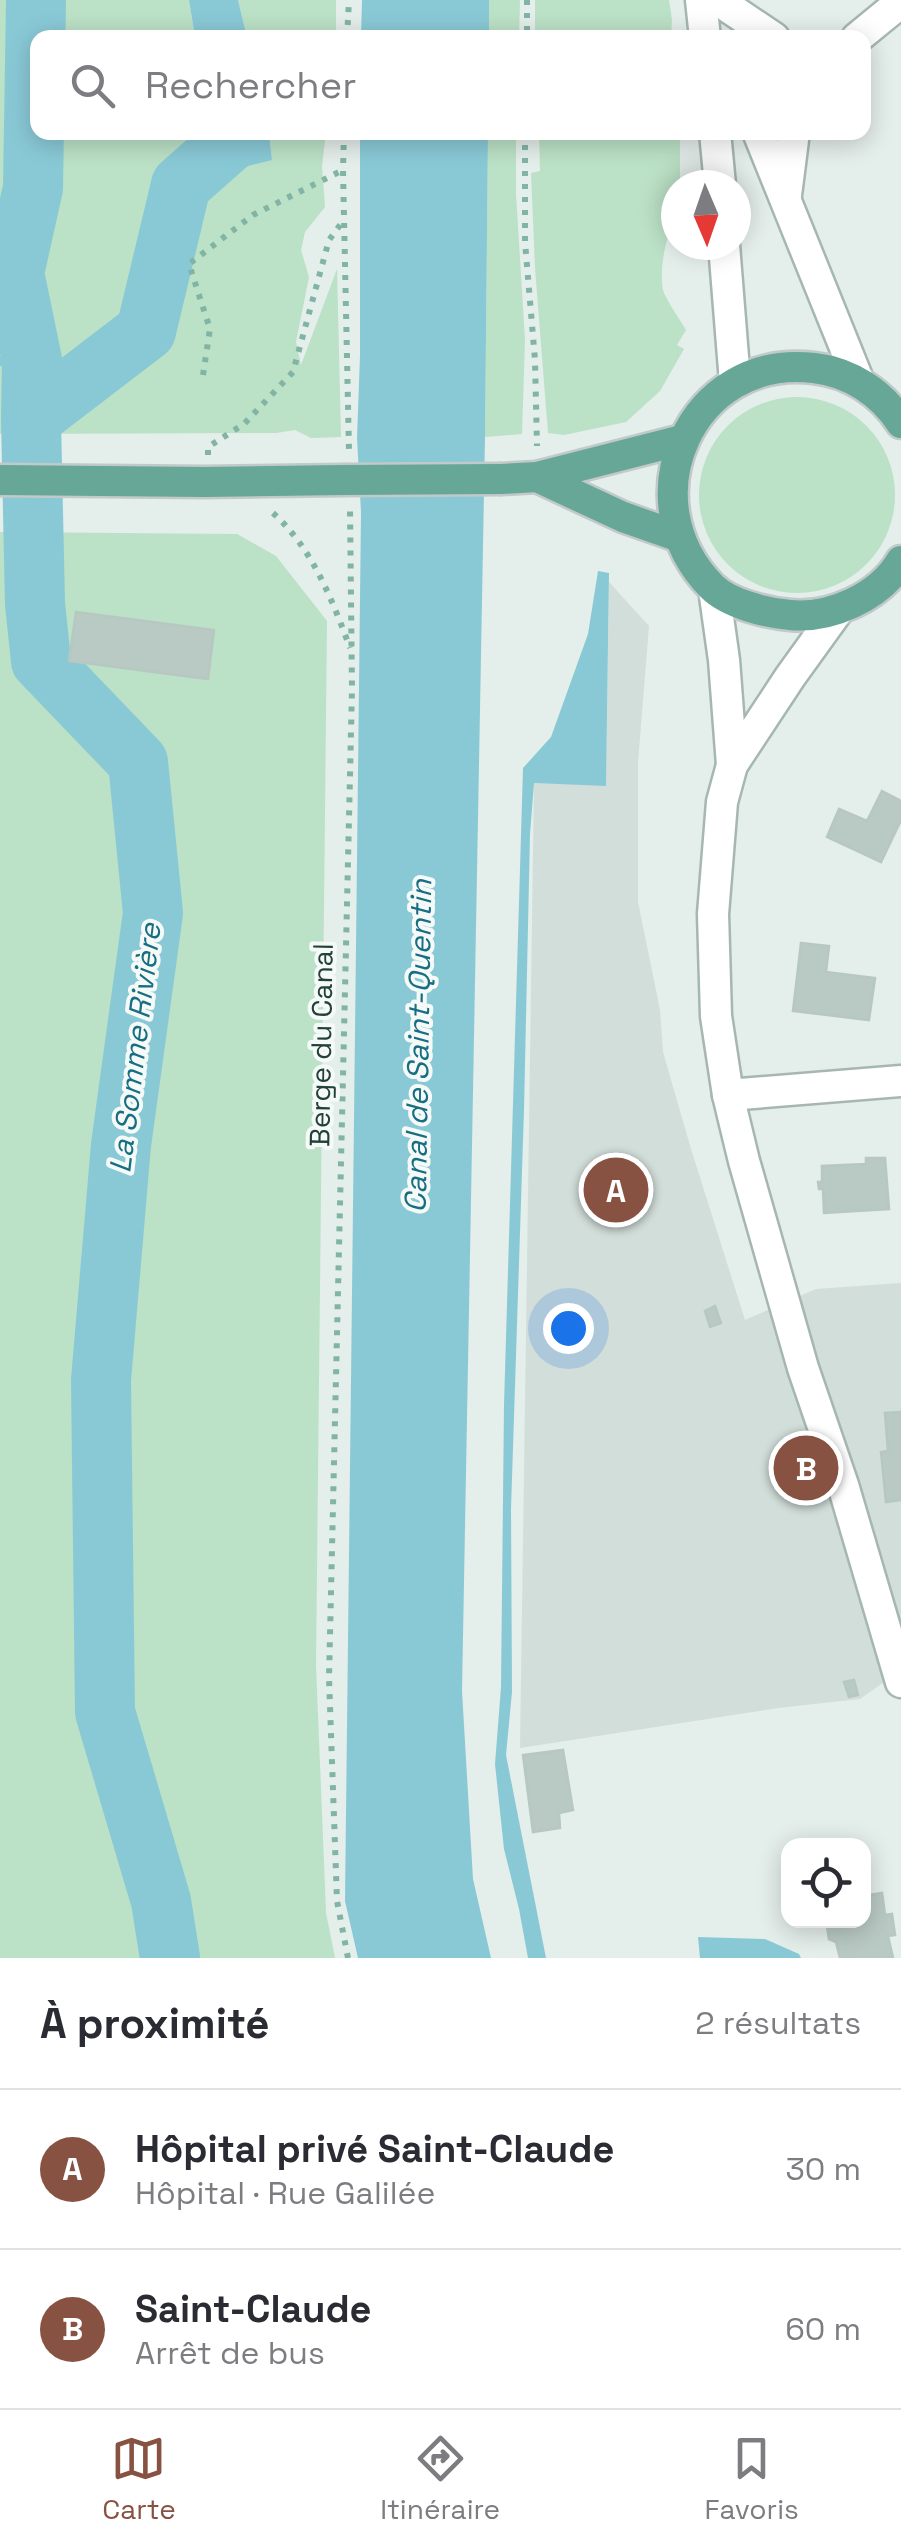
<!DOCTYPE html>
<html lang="fr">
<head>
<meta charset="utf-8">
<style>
	:root { --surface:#fff; --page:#f2f2f3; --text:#2b2b33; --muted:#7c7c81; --line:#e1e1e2; --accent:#885243 }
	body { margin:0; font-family:"Space Grotesk",sans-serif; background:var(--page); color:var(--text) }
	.controls { position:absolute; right:30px; bottom:30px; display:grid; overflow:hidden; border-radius:20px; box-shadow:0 5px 25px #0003 }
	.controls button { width:90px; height:90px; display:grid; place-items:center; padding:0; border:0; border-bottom:2px solid var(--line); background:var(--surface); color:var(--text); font:50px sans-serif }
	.compass { position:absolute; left:661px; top:170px; width:90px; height:90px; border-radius:50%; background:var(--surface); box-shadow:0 5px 25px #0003; rotate:178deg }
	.you { position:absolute; left:568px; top:1328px; width:35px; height:35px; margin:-25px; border:8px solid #fff; border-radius:50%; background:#1a73e8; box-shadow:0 0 0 15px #1a73e833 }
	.badge { display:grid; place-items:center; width:65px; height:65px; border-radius:50%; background:var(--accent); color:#fff; font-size:32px; font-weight:700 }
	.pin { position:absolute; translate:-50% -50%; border:5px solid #fff; box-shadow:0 2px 10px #0006 }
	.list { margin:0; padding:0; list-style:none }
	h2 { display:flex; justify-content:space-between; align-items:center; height:130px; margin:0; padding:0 40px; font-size:42px }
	h2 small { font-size:32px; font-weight:400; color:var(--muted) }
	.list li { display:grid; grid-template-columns:65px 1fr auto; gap:30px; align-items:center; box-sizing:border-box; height:160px; padding:0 40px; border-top:2px solid var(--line) }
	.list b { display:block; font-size:38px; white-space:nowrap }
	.list p { margin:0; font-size:32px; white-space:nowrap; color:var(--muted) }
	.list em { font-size:32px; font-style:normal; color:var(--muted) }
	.icon { flex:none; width:55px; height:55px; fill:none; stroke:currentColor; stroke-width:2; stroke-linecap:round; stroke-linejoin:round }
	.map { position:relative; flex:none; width:901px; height:1958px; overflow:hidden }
	.search { position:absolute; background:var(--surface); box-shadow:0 5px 25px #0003; left:30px; right:30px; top:30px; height:110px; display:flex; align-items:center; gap:25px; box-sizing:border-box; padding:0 35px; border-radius:20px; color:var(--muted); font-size:38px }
	.sheet { height:450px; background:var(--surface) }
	nav { display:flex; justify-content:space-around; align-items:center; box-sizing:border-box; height:140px; border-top:2px solid var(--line); background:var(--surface); font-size:28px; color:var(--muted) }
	nav a { display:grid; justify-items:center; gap:5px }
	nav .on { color:var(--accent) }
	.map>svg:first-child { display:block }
	.built { fill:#d2ded9 }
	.green { fill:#bbe1c6 }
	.water { fill:#89c9d6 }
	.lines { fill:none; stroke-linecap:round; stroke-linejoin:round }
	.stream { stroke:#89c9d6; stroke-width:10 }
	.river { stroke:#89c9d6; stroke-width:60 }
	.building { fill:#b9c9c3; stroke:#b6c8c1; stroke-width:2.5 }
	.minor-casing { stroke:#a6b7b1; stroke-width:35 }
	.major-casing { stroke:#c1cac8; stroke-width:35 }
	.path { stroke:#82b4a5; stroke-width:6; stroke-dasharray:5 8; stroke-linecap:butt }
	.minor { stroke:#fff; stroke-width:30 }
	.major { stroke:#66a797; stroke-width:30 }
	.major-bridge-casing { stroke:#c1cac8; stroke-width:35; stroke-linecap:butt }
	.major-bridge { stroke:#66a797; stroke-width:30 }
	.labels { text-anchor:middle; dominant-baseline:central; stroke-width:8; stroke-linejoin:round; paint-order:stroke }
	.street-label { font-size:28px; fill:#224139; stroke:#f5faf8 }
	.water-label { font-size:30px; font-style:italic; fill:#176e82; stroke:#f5faf8 }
</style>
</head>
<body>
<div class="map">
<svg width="901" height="1958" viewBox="0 0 901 1958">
	<rect width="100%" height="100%" fill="#e4eeea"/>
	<polygon class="built" points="609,582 649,626 638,762 638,902 660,1010 663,1052 691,1149 745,1320 816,1289 901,1283 901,1670 860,1699 778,1708 520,1748 534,783 606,785"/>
	<g class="green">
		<polygon points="0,0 189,0 195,37 38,38 38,132 209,133 209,139 272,160 269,133 326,133 322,166 325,207 305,232 301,250 309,277 296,342 301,365 337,269 341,437 311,438 295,430 276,433 0,434"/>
		<polygon points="238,0 336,0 336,37 247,37"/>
		<polygon points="489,0 520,0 519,37 489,38"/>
		<polygon points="535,0 669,0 672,20 671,37 535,37"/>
		<polygon points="488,133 516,133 516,194 525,340 522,434 485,437"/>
		<path d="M 539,133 L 679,132 L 680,135 L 680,185 L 676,185 L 676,221 C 665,233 658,277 664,293 C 670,306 679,318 686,330 L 677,345 L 684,349 L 660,391 L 626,422 L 564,435 L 548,433 L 535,268 L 531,173 L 540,171 Z"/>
		<circle cx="797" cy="495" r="98"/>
		<polygon points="0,532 237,534 276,556 327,621 316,1665 326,1913 335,1958 0,1958"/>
	</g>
	<g class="water">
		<polygon points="189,0 238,0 247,37 195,37"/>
		<polygon points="362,0 489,0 489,37 361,37"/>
		<path d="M 209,133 L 269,133 L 272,160 C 230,170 237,172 208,139 Z"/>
		<polygon points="360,133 488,133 485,437 462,1691 473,1879 491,1958 358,1958 345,1901 361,512 357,438 360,356"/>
		<polygon points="598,571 609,573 606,786 534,783 530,834 524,1110 511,1509 512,1692 506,1755 546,1958 528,1958 519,1909 504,1849 495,1764 501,1687 504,1405 523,768 551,737 588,634"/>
		<polygon points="698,1937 765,1939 799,1954 801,1958 700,1958"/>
	</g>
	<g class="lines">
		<polyline class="stream" points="0,361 32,360"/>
		<g class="river">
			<polyline points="31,419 32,360 14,273 33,188 36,0"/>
			<polyline points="170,1958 161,1901 105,1712 101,1380 121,1145 153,913 138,762 41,661 35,604 31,419 146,331 181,185 233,139 232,132"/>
		</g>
	</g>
	<g class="building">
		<polygon points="76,612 214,630 208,679 69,661"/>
		<polygon points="882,791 901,801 901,820 881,862 827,837 839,809 867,821"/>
		<polygon points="801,943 829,946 826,972 875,978 869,1020 793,1011"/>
		<polygon points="866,1158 885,1158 889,1209 824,1213 823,1189 819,1189 818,1182 822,1182 822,1166 866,1164"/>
		<polygon points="715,1306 721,1323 710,1327 705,1311"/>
		<polygon points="901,1412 901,1500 886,1502 881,1452 888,1451 885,1413"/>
		<polygon points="854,1680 858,1695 849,1697 844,1682"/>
		<polygon points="563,1750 573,1810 559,1813 560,1828 533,1832 523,1755"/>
		<polygon points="868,1890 869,1895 882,1893 885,1915 892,1914 895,1935 888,1936 893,1958 840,1958 836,1942 829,1939 826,1920 864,1920 864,1891"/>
	</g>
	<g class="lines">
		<defs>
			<g id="minor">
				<polyline points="701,0 705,38"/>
				<polyline points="728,7 774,38"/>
				<polyline points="857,38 901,2"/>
				<polyline points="715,132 720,185"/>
				<polyline points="758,132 859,382"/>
				<polyline points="786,195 794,132"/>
				<polyline points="724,245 735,382"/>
				<polyline points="714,589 724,660 732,765"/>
				<polyline points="839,609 790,677 732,765 722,802 713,914 716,1016 728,1095 744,1161 803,1368 843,1485 901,1682"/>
				<polyline points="728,1095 901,1081"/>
			</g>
			<g id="major">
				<path d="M 901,423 C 882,393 850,372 814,368 C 691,353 626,500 712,587 C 729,604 767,613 790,615 C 830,619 880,597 901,561"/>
				<polyline points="537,477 623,517 680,537"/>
				<polyline points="501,479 537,477 682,440"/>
				<polyline points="0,480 205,482 343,480"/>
			</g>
		</defs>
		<use href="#minor" class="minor-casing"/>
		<use href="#major" class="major-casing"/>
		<g class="path">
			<polyline points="527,0 527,38"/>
			<polyline points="347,38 349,0"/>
			<polyline points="344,132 343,170 349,451"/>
			<polyline points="525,132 525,242 535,360 537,446"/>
			<polyline points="203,375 210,329 189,264 253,215 343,170"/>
			<polyline points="208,455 208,447 244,424 293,372 329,240 343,221"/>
			<path d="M 273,513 C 312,548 332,599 350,648"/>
			<polyline points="348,1958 337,1901 329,1678 352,689 350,509"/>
		</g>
		<use href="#minor" class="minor"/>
		<use href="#major" class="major"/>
		<defs>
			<polyline id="major-bridge" points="343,480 501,479"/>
		</defs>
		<use href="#major-bridge" class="major-bridge-casing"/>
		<use href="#major-bridge" class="major-bridge"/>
	</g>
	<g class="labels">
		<g class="street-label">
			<text transform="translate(321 1045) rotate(-89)">Berge du Canal</text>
		</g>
		<g class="water-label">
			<text transform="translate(418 1046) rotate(-89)">Canal de Saint-Quentin</text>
			<text transform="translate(135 1048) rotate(-83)">La Somme Rivière</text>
		</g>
	</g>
</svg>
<div class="controls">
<button><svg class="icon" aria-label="locate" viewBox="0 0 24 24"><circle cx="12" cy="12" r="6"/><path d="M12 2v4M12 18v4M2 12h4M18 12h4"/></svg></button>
</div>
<svg class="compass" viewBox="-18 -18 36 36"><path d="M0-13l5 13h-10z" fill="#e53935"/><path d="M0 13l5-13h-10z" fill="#7c7c81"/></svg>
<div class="you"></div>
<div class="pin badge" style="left:616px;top:1190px">A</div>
<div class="pin badge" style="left:806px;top:1468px">B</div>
<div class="search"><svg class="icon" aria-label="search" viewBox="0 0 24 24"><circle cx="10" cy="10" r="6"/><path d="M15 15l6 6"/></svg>Rechercher</div>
</div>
<section class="sheet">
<h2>À proximité<small>2 résultats</small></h2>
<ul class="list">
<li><span class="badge">A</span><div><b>Hôpital privé Saint-Claude</b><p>Hôpital · Rue Galilée</p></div><em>30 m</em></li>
<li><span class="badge">B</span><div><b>Saint-Claude</b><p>Arrêt de bus</p></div><em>60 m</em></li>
</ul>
</section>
<nav>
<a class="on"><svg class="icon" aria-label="map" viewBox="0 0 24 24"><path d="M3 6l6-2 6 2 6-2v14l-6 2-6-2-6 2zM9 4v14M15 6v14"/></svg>Carte</a>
<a><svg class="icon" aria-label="directions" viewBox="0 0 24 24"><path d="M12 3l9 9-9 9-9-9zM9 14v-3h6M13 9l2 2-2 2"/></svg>Itinéraire</a>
<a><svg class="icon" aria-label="saved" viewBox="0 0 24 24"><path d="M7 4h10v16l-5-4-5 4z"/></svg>Favoris</a>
</nav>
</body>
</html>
